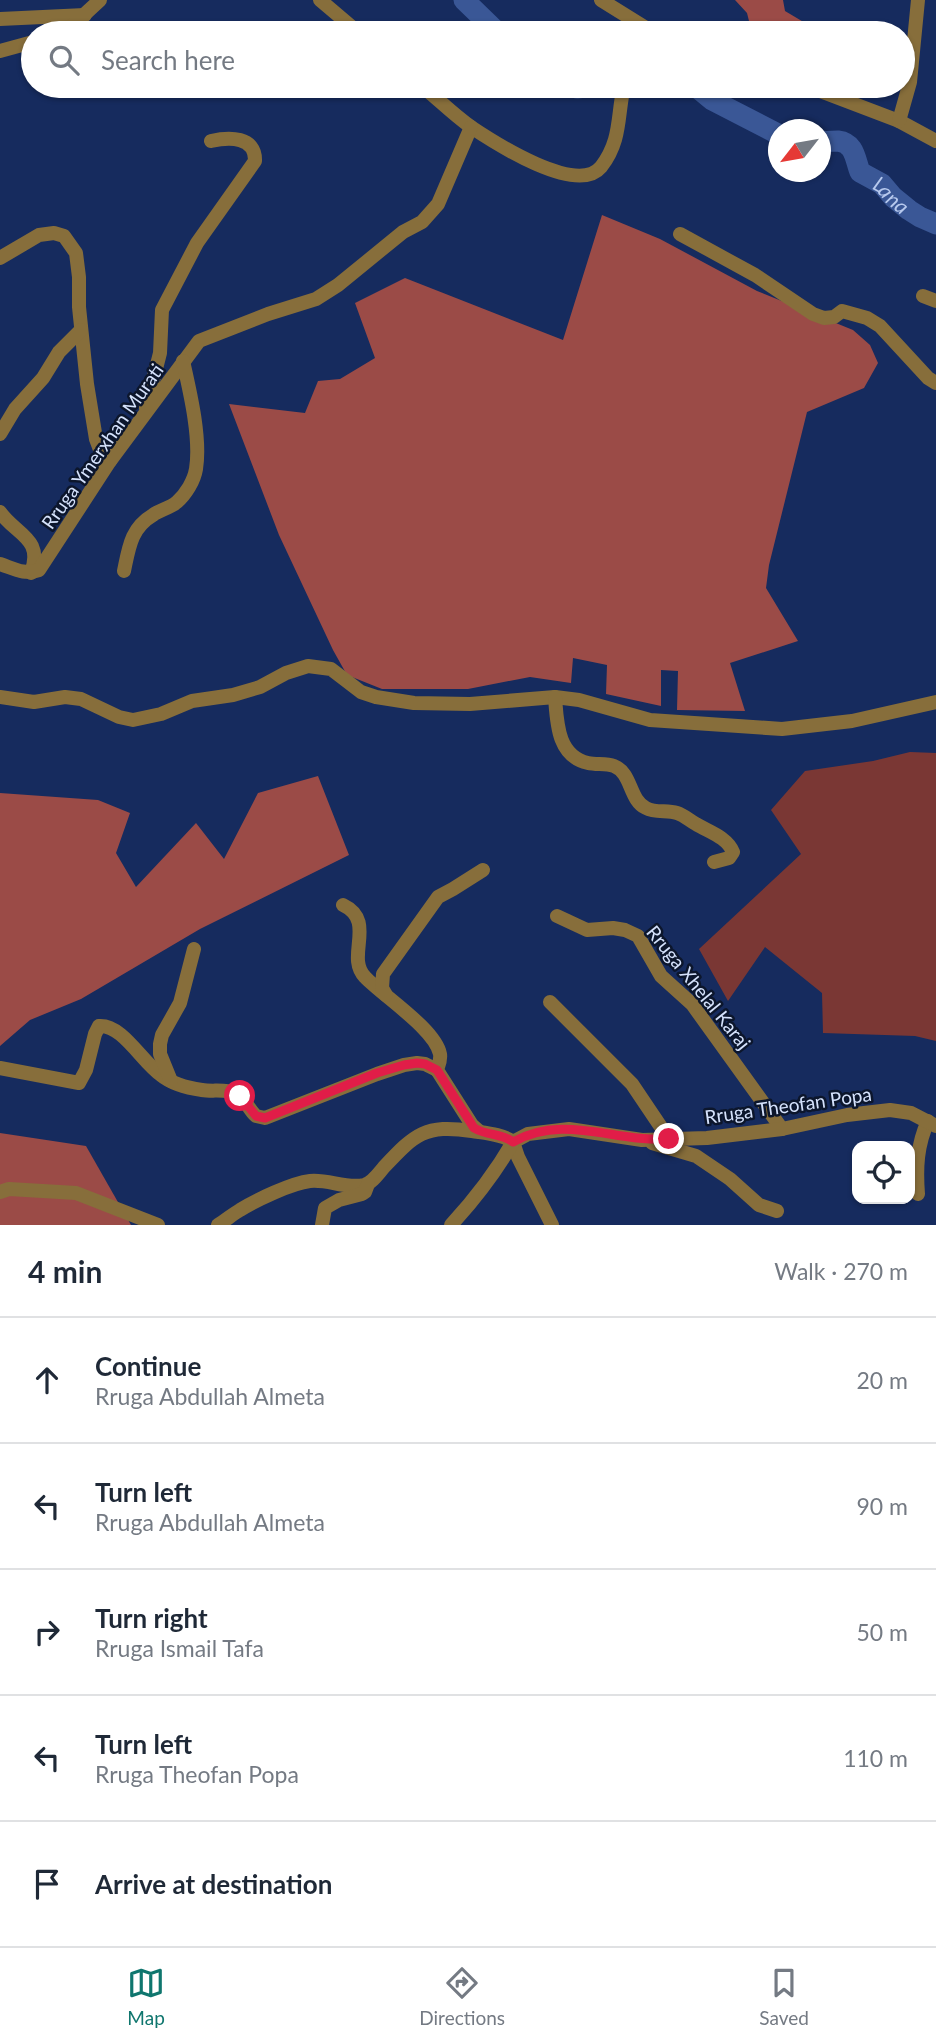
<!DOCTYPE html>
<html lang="en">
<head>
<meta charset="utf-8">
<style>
	:root { --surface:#fff; --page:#f6f6f7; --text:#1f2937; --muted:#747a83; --line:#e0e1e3; --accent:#0f766e }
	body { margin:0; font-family:Lato,sans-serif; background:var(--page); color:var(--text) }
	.controls { position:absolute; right:21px; bottom:21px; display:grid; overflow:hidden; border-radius:14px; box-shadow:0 2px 5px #0004 }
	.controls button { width:63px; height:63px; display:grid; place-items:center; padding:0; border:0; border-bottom:2px solid var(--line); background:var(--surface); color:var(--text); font:35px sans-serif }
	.compass { position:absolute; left:768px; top:119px; width:63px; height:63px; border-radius:50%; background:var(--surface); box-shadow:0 2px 5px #0004; rotate:239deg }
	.stop { position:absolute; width:21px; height:21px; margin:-16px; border:5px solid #e11d48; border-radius:50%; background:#fff }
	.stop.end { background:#e11d48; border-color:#fff; box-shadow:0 2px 7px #0008 }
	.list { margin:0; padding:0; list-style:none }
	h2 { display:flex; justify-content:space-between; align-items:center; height:91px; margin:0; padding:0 28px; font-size:30px }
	h2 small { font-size:23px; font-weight:400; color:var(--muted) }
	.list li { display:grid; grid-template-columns:46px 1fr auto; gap:21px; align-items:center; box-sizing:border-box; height:126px; padding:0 28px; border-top:2px solid var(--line) }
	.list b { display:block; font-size:26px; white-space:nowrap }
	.list p { margin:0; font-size:23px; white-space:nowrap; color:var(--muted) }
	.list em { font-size:23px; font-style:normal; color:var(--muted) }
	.icon { flex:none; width:38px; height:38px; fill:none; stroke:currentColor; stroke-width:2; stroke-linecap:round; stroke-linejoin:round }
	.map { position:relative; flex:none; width:936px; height:1225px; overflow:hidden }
	.search { position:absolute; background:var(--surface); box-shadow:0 2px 5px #0004; left:21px; right:21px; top:21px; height:77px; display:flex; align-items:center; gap:18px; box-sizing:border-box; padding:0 24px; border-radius:38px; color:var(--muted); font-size:26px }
	.sheet { height:721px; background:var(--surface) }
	nav { display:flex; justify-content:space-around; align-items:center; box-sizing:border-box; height:98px; border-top:2px solid var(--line); background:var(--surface); font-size:19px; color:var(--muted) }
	nav a { display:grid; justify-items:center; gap:4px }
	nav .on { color:var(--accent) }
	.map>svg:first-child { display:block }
	.green { fill:#7a3734 }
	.forest { fill:#9b4b47 }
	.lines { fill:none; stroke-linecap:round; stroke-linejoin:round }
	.river { stroke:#3a5796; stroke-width:21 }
	.minor { stroke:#876e3b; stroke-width:14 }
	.route { stroke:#e11d48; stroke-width:9 }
	.labels { text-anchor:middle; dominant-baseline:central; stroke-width:5; stroke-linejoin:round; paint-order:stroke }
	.street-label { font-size:19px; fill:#d5e2fc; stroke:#0c162c }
	.water-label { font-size:21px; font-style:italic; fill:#b7c9ee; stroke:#0c162c }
</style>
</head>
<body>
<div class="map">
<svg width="936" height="1225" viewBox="0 0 936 1225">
	<rect width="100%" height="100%" fill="#162b5e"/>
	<polygon class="green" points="910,752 936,753 936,1041 915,1036 823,1033 822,993 765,947 728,1001 699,949 801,854 771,810 805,771 873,761"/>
	<g class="forest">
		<polygon points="735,0 783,0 785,11 822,33 752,33 747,13"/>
		<polygon points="602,215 660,239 757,291 853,330 870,345 878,363 864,388 807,412 769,565 766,588 798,641 730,663 745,711 677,710 678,671 661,670 661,706 606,694 607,665 573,658 571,683 530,677 468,689 382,689 347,675 333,650 279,535 229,404 305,413 318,381 340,379 375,358 355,303 405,278 563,340"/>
		<polygon points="318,776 349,855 200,929 81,999 30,1020 0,1046 0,793 98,800 130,813 116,853 136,887 196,823 224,859 258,793"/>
		<polygon points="0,1133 86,1146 131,1225 0,1225"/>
	</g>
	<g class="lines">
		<g class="river">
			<polyline points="464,0 498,33"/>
			<polyline points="573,86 577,88 594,86"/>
			<polyline points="695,86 712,100 778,134"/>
			<path id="s1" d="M 820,141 C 827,142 832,141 838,141 C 855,143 855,159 860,172 L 882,184 L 893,197 L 909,210 L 920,217 L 936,224"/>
		</g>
		<g class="minor">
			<polyline points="320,0 359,33"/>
			<polyline points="601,0 654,33"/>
			<polyline points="0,19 85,15"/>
			<polyline points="56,33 73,25 100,0"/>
			<polyline points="0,51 33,42"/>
			<path d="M 422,86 C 438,99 454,115 471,127 C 495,143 577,196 601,167 C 622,140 617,115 624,86"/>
			<polyline points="807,86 899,121 936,141"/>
			<polyline points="899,121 910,82 918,0"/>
			<polyline points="680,234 755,275 813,314 824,318 834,317 842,311 867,318 880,326 928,378 936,383"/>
			<polyline points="0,258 39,235 54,233 64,236 76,253 79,277 79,307 87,384 96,439 102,455 110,461"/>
			<polyline points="923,296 936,301"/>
			<path d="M 146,408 L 160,353 L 162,310 L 197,243 L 255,161 C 256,136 229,137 211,141"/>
			<polyline points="0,434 15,409 43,378 59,352 81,330"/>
			<path d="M 0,512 C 16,535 44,538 31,573"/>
			<path d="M 0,564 C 15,569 24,575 39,570 L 110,461 L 199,341 L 268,314 L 316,299 L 338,285 L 403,232 L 422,222 L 438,204 L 471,127"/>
			<path d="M 124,571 C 129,547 131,528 153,515 C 160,510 170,508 177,502 C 186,494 194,481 196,469 C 201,438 190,392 183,361"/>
			<polyline points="0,697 34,702 65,697 81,699 119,717 133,720 161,714 192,701 233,695 260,687 286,673 308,666 331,669 361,692 376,697 414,703 470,704 555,697 579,700 650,720 782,729 852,721 936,702"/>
			<path d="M 555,697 C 557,722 557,756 588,763 C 596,765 606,763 614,766 C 632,773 629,800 646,808 C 655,813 667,810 677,813 C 684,815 690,821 696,824 C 709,832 727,837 733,852 L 729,858 L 714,862"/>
			<path d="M 343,905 C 377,921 345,957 365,977 C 383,996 435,1029 440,1054 C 441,1060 439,1064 437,1070 L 472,1125 L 480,1132"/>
			<polyline points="557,916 587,930 613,928 625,930 638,936 661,976 692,1004 782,1129"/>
			<polyline points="386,995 382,988 383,974 438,897 453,889 483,870"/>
			<polyline points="550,1002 632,1084 669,1139"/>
			<path d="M 0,1068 L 79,1083 L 86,1070 L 95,1034 L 99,1026 C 122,1024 142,1062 161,1075 C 172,1084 188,1088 202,1090 C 213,1092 229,1088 239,1095 C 246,1100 249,1110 256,1116 L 265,1118 L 377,1074 L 404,1065 L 417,1063 L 425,1064 L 437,1070"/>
			<polyline points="171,1081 160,1054 160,1044 162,1035 180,1003 194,949"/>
			<polyline points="513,1142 518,1157 552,1225"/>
			<polyline points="652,1143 696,1156 730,1179 759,1205 777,1211"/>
			<polyline points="0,1192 9,1189 76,1193 158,1225"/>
			<path d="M 918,1194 C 916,1168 917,1145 928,1121"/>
			<path d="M 218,1225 C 226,1220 233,1214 240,1210 C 256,1200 292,1183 310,1181 C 328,1179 346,1189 364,1185 C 372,1183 378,1174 384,1167 C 415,1134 425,1124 472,1131 C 485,1133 503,1134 513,1142 L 528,1134 L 569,1129 L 642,1140 L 707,1138 L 782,1129 L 847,1115 L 890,1110 L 911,1113 L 936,1126"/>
			<polyline points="322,1225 325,1208 339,1200 362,1194 365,1192 368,1184"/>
			<path d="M 451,1225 C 475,1199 495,1173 513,1142"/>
		</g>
	</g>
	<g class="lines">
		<path class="route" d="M 240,1096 L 256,1116 L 265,1118 L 377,1073 L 404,1065 L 417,1063 L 425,1064 L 437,1070 L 474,1128 C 487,1136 502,1133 513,1142 C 564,1113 616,1143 669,1139"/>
	</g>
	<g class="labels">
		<g class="street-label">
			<text transform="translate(102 446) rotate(-55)">Rruga Ymerxhan Murati</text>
			<text transform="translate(699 987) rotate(51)">Rruga Xhelal Karaj</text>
			<text transform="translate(788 1105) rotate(-8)">Rruga Theofan Popa</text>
		</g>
		<g class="water-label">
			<text stroke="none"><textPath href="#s1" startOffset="98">Lana</textPath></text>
		</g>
	</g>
</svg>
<div class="controls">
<button><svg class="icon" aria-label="locate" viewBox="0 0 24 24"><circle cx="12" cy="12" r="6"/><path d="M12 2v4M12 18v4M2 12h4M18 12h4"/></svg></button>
</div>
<svg class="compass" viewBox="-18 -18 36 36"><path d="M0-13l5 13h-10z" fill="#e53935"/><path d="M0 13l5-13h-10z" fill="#747a83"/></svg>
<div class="stop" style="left:240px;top:1096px"></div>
<div class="stop end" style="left:669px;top:1139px"></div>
<div class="search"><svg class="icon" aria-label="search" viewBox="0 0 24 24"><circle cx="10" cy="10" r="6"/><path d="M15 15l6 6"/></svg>Search here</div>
</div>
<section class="sheet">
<h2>4 min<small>Walk · 270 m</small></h2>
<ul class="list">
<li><svg class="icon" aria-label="ahead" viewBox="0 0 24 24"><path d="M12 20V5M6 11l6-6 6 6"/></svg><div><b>Continue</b><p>Rruga Abdullah Almeta</p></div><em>20 m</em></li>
<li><svg class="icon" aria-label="left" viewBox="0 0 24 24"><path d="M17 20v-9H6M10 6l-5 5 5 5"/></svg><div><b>Turn left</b><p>Rruga Abdullah Almeta</p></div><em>90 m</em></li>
<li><svg class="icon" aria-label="right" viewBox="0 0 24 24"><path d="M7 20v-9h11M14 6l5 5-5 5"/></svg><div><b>Turn right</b><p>Rruga Ismail Tafa</p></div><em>50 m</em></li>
<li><svg class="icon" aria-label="left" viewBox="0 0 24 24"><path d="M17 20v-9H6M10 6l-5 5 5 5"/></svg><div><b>Turn left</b><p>Rruga Theofan Popa</p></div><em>110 m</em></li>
<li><svg class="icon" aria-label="arrive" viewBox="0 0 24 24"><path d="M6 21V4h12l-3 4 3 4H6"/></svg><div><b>Arrive at destination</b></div></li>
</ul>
</section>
<nav>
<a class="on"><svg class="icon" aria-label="map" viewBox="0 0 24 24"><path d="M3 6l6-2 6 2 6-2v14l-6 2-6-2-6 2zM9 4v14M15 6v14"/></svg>Map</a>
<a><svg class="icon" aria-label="directions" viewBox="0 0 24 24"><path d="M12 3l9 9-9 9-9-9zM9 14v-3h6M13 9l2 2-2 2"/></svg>Directions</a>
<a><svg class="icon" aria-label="saved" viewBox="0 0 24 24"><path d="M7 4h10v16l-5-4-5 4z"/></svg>Saved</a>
</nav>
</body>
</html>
